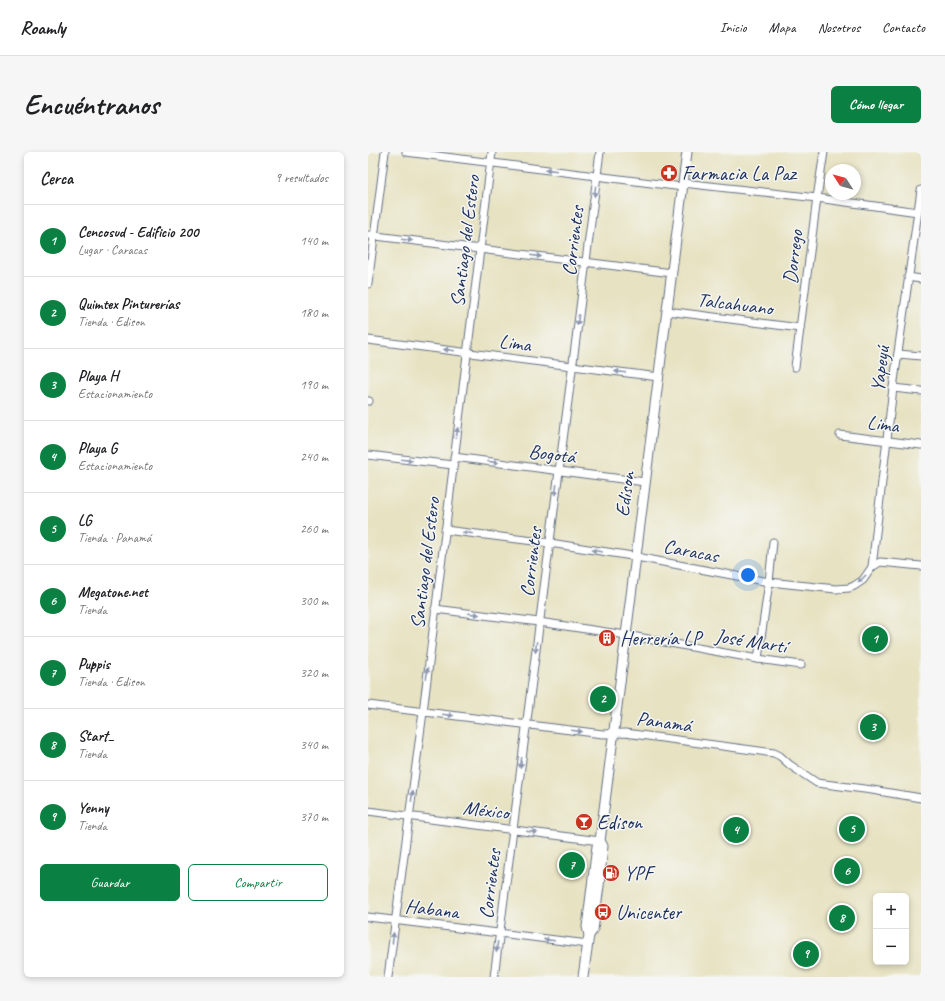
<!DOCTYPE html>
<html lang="es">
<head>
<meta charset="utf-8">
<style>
	:root { --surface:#fff; --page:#f6f6f6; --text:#202124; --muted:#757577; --line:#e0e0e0; --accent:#0b8043 }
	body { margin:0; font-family:Caveat,sans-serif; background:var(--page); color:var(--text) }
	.controls { position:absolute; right:12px; bottom:12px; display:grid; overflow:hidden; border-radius:6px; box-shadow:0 2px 6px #0003 }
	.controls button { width:36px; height:36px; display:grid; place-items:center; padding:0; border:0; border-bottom:1px solid var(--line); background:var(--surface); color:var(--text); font:20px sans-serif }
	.compass { position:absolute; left:457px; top:12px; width:36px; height:36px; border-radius:50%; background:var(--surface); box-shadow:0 2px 6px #0003; rotate:306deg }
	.you { position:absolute; left:380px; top:423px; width:14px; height:14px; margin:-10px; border:3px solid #fff; border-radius:50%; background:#1a73e8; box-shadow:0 0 0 6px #1a73e833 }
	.badge { display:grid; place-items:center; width:26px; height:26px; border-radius:50%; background:var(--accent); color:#fff; font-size:13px; font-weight:700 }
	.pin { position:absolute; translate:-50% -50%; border:2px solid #fff; box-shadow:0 1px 4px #0006 }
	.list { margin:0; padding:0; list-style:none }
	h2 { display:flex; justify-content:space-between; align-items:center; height:52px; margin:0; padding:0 16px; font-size:17px }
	h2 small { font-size:13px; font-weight:400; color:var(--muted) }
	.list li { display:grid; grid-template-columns:26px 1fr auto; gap:12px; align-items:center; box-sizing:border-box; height:72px; padding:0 16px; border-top:1px solid var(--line) }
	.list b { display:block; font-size:15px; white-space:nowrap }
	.list p { margin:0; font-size:13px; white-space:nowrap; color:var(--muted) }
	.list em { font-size:13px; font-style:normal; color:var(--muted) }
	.actions { display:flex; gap:8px; padding:12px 16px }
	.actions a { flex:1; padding:9px 0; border:1px solid var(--accent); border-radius:6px; text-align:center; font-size:14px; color:var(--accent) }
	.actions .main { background:var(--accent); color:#fff }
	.map { position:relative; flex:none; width:553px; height:825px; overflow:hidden; border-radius:6px }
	header { display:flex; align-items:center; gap:24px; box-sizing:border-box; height:56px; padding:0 20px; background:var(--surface); border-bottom:1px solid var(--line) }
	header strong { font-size:19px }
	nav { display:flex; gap:22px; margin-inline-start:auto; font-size:14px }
	.intro { display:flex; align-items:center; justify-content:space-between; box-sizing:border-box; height:96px; padding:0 24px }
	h1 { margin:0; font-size:28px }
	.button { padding:10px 18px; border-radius:6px; background:var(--accent); color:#fff; font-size:14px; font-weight:700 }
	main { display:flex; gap:24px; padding:0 24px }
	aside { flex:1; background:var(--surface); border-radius:6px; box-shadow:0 2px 6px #0003 }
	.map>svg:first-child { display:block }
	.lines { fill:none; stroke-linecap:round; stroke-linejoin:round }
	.minor-casing { stroke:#626e81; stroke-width:9 }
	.tertiary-casing { stroke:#626e81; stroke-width:11 }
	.minor { stroke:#fff; stroke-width:7 }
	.tertiary { stroke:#fff; stroke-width:9 }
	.oneway { fill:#8d97ae }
	.labels { text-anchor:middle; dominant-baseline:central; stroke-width:3; stroke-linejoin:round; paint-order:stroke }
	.poi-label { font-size:20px; fill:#1b2f5e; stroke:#f6f6f2; text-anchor:start }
	.street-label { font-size:20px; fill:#1b2f5e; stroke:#f6f6f2 }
</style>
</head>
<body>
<header>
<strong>Roamly</strong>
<nav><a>Inicio</a><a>Mapa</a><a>Nosotros</a><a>Contacto</a></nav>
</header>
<div class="intro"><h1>Encuéntranos</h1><a class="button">Cómo llegar</a></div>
<main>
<aside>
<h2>Cerca<small>9 resultados</small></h2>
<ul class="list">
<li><span class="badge">1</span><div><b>Cencosud - Edificio 200</b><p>Lugar · Caracas</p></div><em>140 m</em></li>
<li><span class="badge">2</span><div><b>Quimtex Pinturerías</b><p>Tienda · Edison</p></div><em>180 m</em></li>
<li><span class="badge">3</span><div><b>Playa H</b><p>Estacionamiento</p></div><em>190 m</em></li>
<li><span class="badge">4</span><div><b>Playa G</b><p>Estacionamiento</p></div><em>240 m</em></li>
<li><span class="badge">5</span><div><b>LG</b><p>Tienda · Panamá</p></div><em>260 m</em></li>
<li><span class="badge">6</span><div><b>Megatone.net</b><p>Tienda</p></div><em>300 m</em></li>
<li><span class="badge">7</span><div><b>Puppis</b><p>Tienda · Edison</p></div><em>320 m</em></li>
<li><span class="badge">8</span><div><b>Start_</b><p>Tienda</p></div><em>340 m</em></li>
<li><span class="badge">9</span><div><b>Yenny</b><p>Tienda</p></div><em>370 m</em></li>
</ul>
<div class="actions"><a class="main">Guardar</a><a>Compartir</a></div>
</aside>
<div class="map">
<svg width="553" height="825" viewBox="0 0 553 825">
	<rect width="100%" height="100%" fill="#f6f6f2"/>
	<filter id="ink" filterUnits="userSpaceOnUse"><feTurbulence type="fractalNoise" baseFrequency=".025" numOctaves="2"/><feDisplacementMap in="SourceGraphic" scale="8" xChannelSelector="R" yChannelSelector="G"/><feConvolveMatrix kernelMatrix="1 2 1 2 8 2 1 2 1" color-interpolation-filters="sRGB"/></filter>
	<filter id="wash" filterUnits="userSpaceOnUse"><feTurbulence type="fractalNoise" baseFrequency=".012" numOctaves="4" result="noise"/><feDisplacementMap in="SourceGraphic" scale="16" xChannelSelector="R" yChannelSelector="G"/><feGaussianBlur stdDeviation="0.9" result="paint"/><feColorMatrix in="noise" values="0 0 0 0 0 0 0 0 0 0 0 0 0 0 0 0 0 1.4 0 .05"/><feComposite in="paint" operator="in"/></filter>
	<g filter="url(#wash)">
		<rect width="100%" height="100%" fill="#e7e2c1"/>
	</g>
	<g filter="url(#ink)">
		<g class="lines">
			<defs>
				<g id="minor">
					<polyline points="38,0 315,35"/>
					<polyline points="315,31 449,46 550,60"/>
					<polyline points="0,83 304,121"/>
					<polyline points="540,125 553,127"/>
					<polyline points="0,132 17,0"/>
					<polyline points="299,159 432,176"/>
					<polyline points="0,188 291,225"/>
					<polyline points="530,202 553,204"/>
					<polyline points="427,215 449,46 456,0"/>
					<polyline points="525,236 553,239"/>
					<polyline points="0,249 1,249"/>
					<polyline points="472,283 553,293"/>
					<polyline points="0,303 85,313"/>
					<polyline points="86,305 277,330"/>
					<polyline points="77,378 182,391 258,403 401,430 468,437 481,436 486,434 495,428 504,415 512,410 553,414"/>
					<polyline points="504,415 525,236 553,38"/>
					<polyline points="67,457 171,470 258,483 390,507 433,513"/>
					<polyline points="390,507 401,430 405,390"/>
					<polyline points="0,553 235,582 257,581 406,601 412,604 422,613 449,631 504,638 553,646"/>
					<polyline points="0,659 232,689"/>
					<polyline points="0,765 220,792"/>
					<polyline points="20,825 55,560 124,0"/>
					<polyline points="126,825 232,0"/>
				</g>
				<g id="tertiary">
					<polyline points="221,783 225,778 231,734 235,694 232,689"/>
					<polyline points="215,825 221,783 219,775 229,694 232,689 319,0"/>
				</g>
			</defs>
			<use href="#minor" class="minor-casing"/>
			<use href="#tertiary" class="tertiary-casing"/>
			<use href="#minor" class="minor"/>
			<use href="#tertiary" class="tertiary"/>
		</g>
		<defs><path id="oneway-solid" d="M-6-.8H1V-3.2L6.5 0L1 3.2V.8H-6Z"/></defs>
		<g class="oneway">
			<use href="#oneway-solid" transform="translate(183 18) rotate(-173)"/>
			<use href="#oneway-solid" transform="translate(227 39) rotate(97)"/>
			<use href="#oneway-solid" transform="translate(39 88) rotate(7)"/>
			<use href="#oneway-solid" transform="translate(168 104) rotate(7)"/>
			<use href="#oneway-solid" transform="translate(210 168) rotate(97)"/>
			<use href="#oneway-solid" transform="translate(81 198) rotate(-173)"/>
			<use href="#oneway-solid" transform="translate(252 220) rotate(-173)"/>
			<use href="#oneway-solid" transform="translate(89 281) rotate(-83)"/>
			<use href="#oneway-solid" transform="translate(39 308) rotate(7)"/>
			<use href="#oneway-solid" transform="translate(125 310) rotate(7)"/>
			<use href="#oneway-solid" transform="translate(188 338) rotate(97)"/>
			<use href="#oneway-solid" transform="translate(100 381) rotate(-173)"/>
			<use href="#oneway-solid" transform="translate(229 399) rotate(-171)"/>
			<use href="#oneway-solid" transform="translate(494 427) rotate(135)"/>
			<use href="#oneway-solid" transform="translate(106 462) rotate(7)"/>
			<use href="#oneway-solid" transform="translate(168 495) rotate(97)"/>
			<use href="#oneway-solid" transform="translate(59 521) rotate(-83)"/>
			<use href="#oneway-solid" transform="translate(80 563) rotate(7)"/>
			<use href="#oneway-solid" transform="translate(209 579) rotate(7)"/>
			<use href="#oneway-solid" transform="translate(153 611) rotate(97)"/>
			<use href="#oneway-solid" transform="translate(44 644) rotate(-83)"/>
			<use href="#oneway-solid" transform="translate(164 680) rotate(7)"/>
			<use href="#oneway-solid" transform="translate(25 786) rotate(-83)"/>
			<use href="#oneway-solid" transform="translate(181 788) rotate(-173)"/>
			<use href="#oneway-solid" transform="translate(129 795) rotate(97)"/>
		</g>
	</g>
	<defs>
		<symbol id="pharmacy-disc" viewBox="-11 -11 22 22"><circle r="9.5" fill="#c8321e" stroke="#f6f6f2"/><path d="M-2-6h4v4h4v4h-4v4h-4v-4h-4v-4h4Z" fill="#fff"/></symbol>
		<symbol id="building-disc" viewBox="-11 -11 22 22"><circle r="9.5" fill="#c8321e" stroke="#f6f6f2"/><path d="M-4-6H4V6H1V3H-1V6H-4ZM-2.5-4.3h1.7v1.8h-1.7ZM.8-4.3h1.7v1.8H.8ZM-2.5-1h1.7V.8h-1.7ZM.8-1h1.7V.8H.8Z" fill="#fff"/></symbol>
		<symbol id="bar-disc" viewBox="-11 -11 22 22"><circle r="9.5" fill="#c8321e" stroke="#f6f6f2"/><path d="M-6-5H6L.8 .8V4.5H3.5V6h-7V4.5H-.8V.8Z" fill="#fff"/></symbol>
		<symbol id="fuel-disc" viewBox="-11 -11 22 22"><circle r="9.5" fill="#c8321e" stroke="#f6f6f2"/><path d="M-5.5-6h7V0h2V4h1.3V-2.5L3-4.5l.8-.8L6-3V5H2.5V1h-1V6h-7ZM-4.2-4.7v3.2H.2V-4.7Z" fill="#fff"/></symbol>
		<symbol id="bus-disc" viewBox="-11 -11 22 22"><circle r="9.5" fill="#c8321e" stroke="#f6f6f2"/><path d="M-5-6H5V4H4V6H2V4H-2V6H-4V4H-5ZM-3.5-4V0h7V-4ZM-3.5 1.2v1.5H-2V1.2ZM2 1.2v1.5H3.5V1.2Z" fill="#fff"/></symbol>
	</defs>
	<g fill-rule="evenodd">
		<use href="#pharmacy-disc" x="291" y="11" width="20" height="20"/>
		<use href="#building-disc" x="229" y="476" width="20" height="20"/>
		<use href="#bar-disc" x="206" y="660" width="20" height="20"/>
		<use href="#fuel-disc" x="233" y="711" width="20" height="20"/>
		<use href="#bus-disc" x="225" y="750" width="20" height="20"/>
	</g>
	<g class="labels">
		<g class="poi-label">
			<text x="314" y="21">Farmacia La Paz</text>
			<text x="252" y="486">Herrería LP</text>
			<text x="229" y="670">Edison</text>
			<text x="256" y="721">YPF</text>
			<text x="248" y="760">Unicenter</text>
		</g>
		<g class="street-label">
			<text transform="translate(97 89) rotate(-83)">Santiago del Estero</text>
			<text transform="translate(205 89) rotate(-83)">Corrientes</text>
			<text transform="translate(425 105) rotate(-83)">Dorrego</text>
			<text transform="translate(367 152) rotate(7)">Talcahuano</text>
			<text transform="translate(147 191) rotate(7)">Lima</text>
			<text transform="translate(512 217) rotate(-83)">Yapeyú</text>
			<text transform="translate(515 272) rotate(7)">Lima</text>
			<text transform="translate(184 302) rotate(7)">Bogotá</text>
			<text transform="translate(257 342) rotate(-82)">Edison</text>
			<text transform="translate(323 399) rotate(11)">Caracas</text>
			<text transform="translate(163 410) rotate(-83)">Corrientes</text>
			<text transform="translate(57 411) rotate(-83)">Santiago del Estero</text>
			<text transform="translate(383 489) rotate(9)">José Martí</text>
			<text transform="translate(296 570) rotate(8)">Panamá</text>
			<text transform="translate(118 658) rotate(7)">México</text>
			<text transform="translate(122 732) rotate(-83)">Corrientes</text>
			<text transform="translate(64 757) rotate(7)">Habana</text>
		</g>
	</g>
</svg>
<div class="controls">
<button>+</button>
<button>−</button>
</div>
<svg class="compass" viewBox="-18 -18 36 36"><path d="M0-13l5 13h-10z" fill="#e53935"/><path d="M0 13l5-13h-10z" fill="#757577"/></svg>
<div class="you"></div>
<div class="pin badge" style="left:507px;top:487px">1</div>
<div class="pin badge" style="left:235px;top:547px">2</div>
<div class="pin badge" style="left:505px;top:575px">3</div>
<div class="pin badge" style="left:368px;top:678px">4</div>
<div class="pin badge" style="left:484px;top:677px">5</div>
<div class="pin badge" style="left:479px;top:719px">6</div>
<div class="pin badge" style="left:204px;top:713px">7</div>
<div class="pin badge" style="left:474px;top:766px">8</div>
<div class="pin badge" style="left:438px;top:802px">9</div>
</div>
</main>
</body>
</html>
